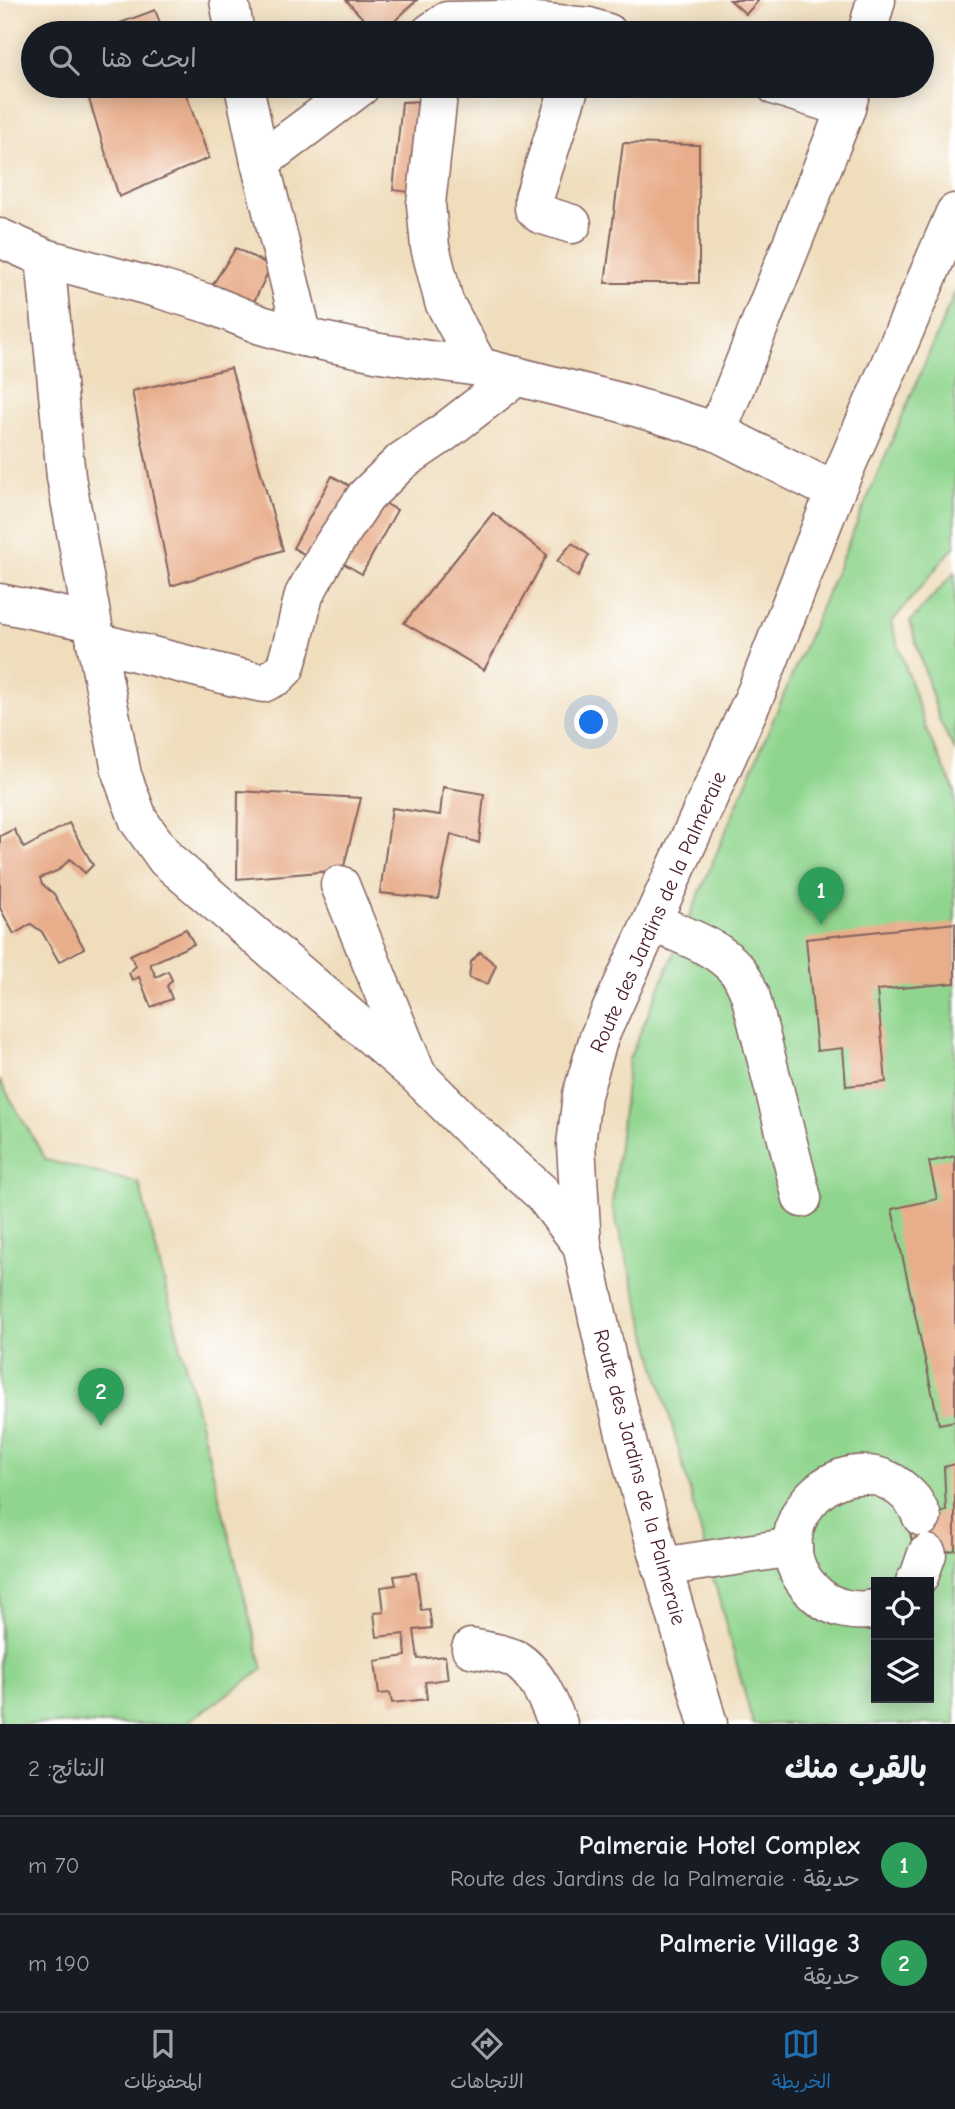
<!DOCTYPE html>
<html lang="ar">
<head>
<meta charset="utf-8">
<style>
	:root { --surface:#171b24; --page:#242831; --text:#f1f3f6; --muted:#9ea1a6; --line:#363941; --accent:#1f6fb2 }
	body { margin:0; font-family:"Comic Neue","Playpen Sans Arabic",sans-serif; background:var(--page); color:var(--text); direction:rtl }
	.controls { position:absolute; right:21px; bottom:21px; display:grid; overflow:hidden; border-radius:0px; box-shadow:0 4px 18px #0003 }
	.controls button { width:63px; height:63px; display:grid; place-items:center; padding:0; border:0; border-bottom:2px solid var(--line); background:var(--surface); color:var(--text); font:35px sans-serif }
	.you { position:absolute; left:592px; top:723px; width:24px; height:24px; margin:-18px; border:5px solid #fff; border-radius:50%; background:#1a73e8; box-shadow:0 0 0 10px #1a73e833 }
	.badge { display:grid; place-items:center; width:46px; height:46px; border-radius:50%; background:var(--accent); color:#fff; font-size:23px; font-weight:700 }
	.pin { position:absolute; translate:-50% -58px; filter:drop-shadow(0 2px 4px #0008) }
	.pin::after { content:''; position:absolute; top:37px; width:24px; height:21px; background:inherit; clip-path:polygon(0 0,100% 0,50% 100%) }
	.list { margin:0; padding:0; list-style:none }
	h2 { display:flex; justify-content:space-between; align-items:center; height:91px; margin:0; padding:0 28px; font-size:30px }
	h2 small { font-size:23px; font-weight:400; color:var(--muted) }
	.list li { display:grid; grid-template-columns:46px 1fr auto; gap:21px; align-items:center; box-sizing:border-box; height:98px; padding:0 28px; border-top:2px solid var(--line) }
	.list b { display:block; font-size:26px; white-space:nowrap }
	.list p { margin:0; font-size:23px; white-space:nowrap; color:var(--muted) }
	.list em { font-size:23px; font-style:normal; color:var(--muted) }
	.icon { flex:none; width:38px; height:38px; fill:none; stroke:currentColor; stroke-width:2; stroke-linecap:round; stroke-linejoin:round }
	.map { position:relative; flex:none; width:955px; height:1724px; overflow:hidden; direction:ltr }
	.search { position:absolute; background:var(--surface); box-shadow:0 4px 18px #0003; left:21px; right:21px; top:21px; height:77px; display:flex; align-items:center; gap:18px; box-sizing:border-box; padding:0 24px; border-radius:38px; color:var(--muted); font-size:26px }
	.sheet { height:287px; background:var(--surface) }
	nav { display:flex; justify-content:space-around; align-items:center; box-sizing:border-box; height:98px; border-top:2px solid var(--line); background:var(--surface); font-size:19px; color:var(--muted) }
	nav a { display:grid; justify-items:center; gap:4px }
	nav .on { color:var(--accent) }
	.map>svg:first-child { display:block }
	.green { fill:#90d58e; stroke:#6d7a5c; stroke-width:2; fill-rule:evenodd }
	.building { fill:#e8ad8a }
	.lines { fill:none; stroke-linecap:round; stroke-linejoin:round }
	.minor-casing { stroke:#84625e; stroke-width:41 }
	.minor { stroke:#fff; stroke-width:38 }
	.labels { text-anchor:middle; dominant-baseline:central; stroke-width:6; stroke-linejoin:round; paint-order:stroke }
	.street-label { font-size:21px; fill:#4a1f2b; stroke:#fff }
</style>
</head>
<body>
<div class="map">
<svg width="955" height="1724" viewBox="0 0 955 1724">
	<rect width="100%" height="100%" fill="#fff"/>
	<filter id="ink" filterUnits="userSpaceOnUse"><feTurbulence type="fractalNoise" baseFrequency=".0143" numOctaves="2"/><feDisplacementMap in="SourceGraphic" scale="14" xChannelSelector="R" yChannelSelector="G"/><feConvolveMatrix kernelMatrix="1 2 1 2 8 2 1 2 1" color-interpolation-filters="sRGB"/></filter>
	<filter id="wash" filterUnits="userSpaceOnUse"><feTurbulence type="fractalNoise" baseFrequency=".00686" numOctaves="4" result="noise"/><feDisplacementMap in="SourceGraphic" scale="28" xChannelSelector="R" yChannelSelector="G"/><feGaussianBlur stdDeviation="1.57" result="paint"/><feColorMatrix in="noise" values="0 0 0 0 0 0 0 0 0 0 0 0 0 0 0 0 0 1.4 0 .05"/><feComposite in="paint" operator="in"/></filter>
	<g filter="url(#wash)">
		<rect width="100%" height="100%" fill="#efddbc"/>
		<g class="green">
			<path d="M 955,292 L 955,546 L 891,623 L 927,732 L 955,791 L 955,1724 L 753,1724 L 612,1205 L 629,1059 ZM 876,1582 L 929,1582 L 929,1698 L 876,1698 Z"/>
			<polygon points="955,572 955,751 940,722 910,622"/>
			<polygon points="0,1081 46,1160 139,1183 263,1669 185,1724 0,1724"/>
		</g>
		<g id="blocks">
			<g class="building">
				<polygon points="346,0 417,0 382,33 376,33"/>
				<polygon points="730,0 759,0 746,14"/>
				<polygon points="155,10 164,33 93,33"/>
				<polygon points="85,86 183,86 209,158 119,197"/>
				<polygon points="429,101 417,193 393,190 402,102"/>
				<polygon points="623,143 699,145 699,283 605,283"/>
				<polygon points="236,248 271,266 252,306 213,284"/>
				<polygon points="231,368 283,550 171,586 132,391"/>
				<polygon points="332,476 352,487 313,559 293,548"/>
				<polygon points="379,500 397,510 362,574 343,563"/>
				<polygon points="493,513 547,555 484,670 404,623"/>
				<polygon points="572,543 589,555 578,577 557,561"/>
				<polygon points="443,787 484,794 479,843 451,834 438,899 380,893 392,808 440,815"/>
				<polygon points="238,791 361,798 343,870 237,879"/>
				<polygon points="69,823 93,865 85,873 70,859 59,870 40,878 42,884 54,894 84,948 59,962 42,932 31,924 14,934 0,908 0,836 14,829 24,848"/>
				<polygon points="955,923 955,983 877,990 886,1082 846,1086 843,1048 817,1051 806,939"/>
				<polygon points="186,929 194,944 150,964 156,977 168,971 172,980 167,986 172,999 151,1007 139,977 132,980 129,973 136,966 130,955"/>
				<polygon points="480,952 496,965 488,984 469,978 471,962"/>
				<polygon points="955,1156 955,1421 939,1424 892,1209 937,1199 929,1162"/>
				<polygon points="955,1464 955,1550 915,1557 908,1522 946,1511 944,1467"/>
				<polygon points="416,1573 421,1610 429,1609 432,1628 414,1630 418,1659 445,1656 448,1679 425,1682 427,1699 392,1703 390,1693 379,1694 375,1661 406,1656 404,1634 377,1637 374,1613 384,1612 381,1587 396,1585 394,1576"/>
			</g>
		</g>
	</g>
	<g filter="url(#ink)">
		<use href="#blocks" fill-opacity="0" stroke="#84625e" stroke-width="2"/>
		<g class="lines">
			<defs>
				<g id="minor">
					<polyline points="229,0 235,33"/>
					<polyline points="430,33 447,21 500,20 525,21 589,27 608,33"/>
					<polyline points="867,33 876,0"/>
					<polyline points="244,86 260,162 303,337"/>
					<polyline points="439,86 426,204 430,247 444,302 479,367"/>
					<polyline points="570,86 534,198 534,208 540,214 572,224"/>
					<polyline points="776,86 846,108"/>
					<polyline points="260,162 361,86"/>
					<polyline points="0,238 45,258 160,289 212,305 261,325 303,337 380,353 479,367 619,402 679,420 717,432 835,492"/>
					<polyline points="45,258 66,477 96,642 122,775 139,821 166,859 417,1075 474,1132 542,1193 582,1245"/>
					<polyline points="717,432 846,108 852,86"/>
					<polyline points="0,603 92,622"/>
					<polyline points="96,642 235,677 263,683 277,676 285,668 292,645 304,595 327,554 366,496 402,461 442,434 517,376"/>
					<polyline points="340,885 415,1070"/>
					<path d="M 652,922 C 681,935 716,945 737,970 C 743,976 746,986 750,994 L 802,1198"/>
					<polyline points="661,1567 793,1547"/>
					<polyline points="915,1582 919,1577 927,1554"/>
					<path d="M 876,1609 C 855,1613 832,1609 816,1594 C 746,1529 849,1429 911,1498 C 916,1503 919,1511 922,1517"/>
					<path d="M 471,1648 C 484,1651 503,1653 515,1659 C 537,1672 549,1702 558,1724"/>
					<polyline points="708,1724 634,1469 612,1382 582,1245 576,1145 582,1095 599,1037 756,693 835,492 955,213"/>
				</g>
			</defs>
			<use href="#minor" class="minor-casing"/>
			<use href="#minor" class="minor"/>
		</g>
	</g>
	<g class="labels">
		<g class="street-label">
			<text transform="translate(658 912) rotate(-66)">Route des Jardins de la Palmeraie</text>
			<text transform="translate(640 1477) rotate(75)">Route des Jardins de la Palmeraie</text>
		</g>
	</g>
</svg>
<div class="controls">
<button><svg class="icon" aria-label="locate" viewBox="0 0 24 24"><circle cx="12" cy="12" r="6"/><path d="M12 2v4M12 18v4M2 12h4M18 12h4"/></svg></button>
<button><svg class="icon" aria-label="layers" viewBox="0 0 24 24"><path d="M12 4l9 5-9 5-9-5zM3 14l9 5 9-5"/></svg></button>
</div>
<div class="you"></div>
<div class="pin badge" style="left:821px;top:925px;background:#2e9e5b">1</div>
<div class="pin badge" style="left:101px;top:1426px;background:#2e9e5b">2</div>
<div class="search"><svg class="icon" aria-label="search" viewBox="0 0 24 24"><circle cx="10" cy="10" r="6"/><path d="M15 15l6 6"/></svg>ابحث هنا</div>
</div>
<section class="sheet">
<h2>بالقرب منك<small>النتائج: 2</small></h2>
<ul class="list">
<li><span class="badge" style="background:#2e9e5b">1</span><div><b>Palmeraie Hotel Complex</b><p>حديقة · Route des Jardins de la Palmeraie</p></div><em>70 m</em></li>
<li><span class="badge" style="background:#2e9e5b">2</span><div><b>Palmerie Village 3</b><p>حديقة</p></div><em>190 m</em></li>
</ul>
</section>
<nav>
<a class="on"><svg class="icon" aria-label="map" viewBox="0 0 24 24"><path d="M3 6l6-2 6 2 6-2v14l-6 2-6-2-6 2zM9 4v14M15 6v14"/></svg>الخريطة</a>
<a><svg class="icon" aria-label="directions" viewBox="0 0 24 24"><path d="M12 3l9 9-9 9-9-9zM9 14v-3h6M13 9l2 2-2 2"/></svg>الاتجاهات</a>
<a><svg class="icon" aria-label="saved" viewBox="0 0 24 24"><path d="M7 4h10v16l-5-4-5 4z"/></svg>المحفوظات</a>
</nav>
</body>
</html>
